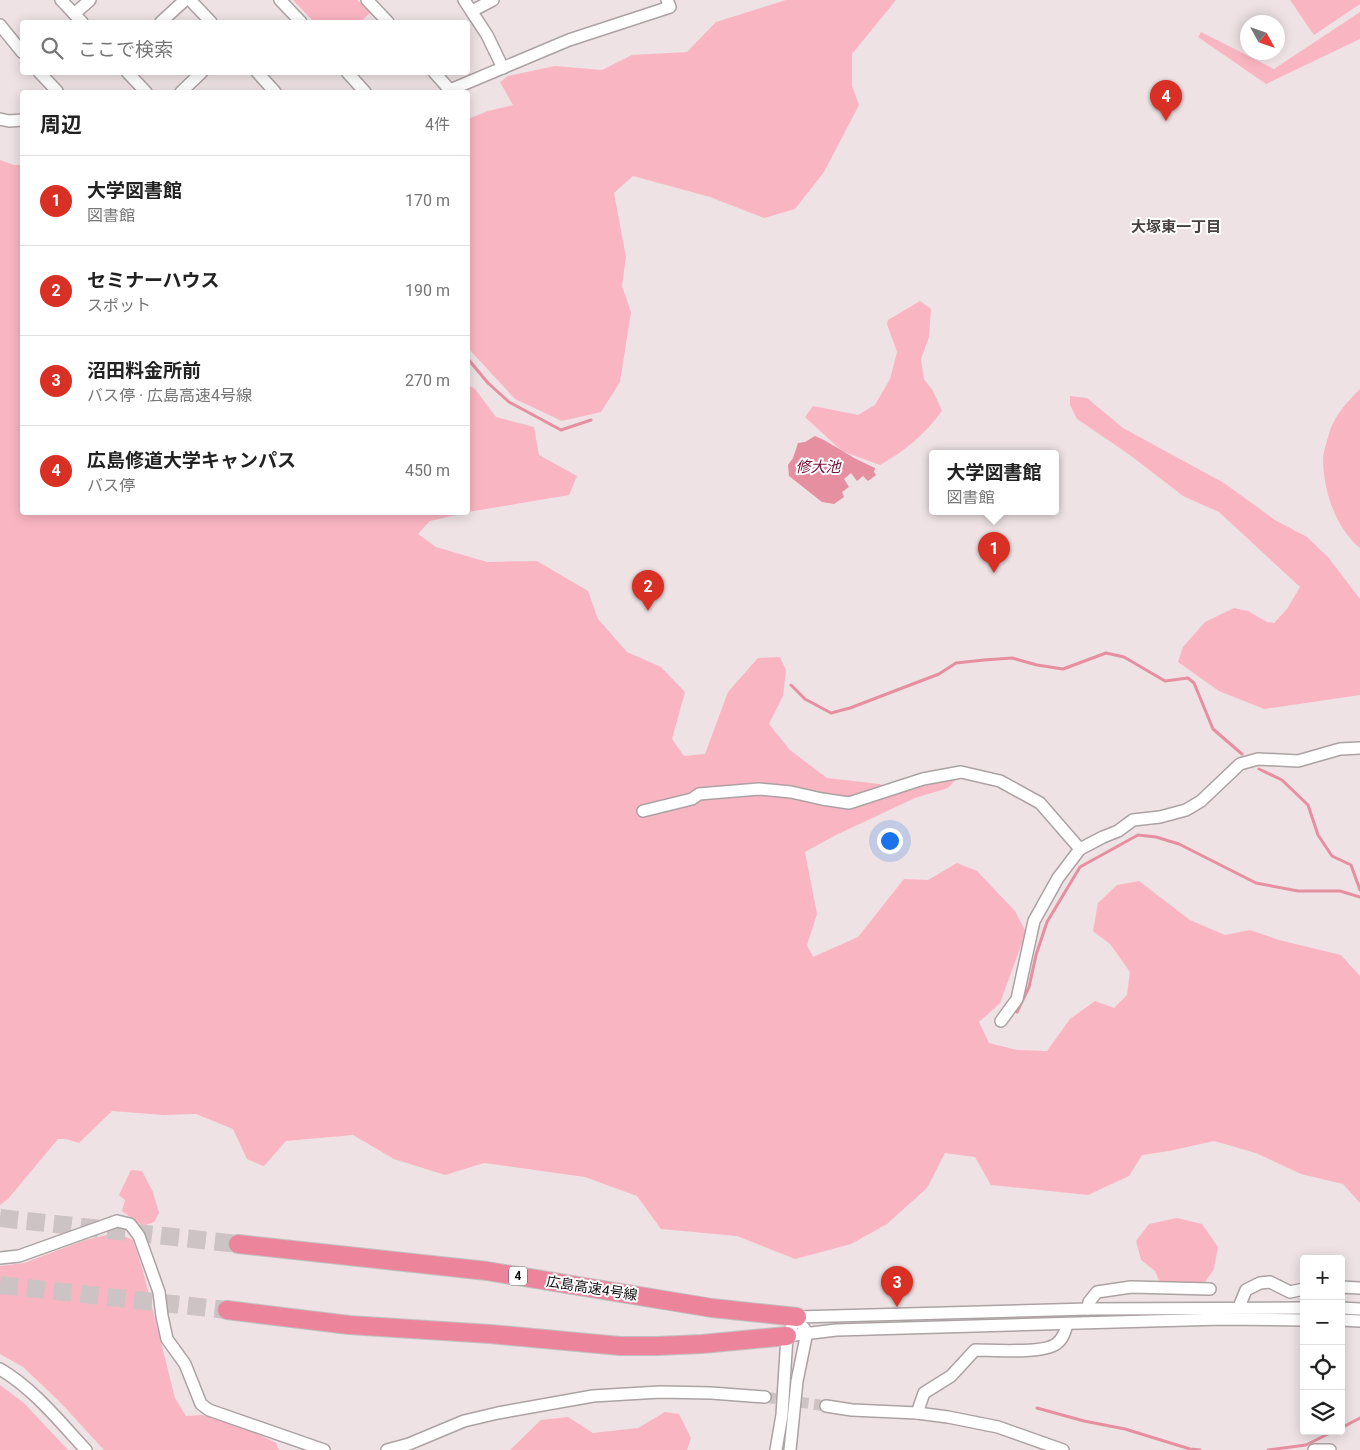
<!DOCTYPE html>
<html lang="ja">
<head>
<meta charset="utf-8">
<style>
	:root { --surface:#fff; --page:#f6f6f6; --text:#222; --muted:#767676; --line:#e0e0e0; --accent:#d93025 }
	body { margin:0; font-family:Roboto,"Noto Sans JP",sans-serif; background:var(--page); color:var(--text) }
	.controls { position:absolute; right:15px; bottom:15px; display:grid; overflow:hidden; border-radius:5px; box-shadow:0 2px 12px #0003 }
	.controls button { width:45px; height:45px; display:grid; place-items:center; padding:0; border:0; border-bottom:1px solid var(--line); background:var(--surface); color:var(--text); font:25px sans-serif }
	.compass { position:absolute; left:1240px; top:15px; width:45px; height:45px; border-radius:50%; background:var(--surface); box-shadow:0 2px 12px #0003; rotate:130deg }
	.you { position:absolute; left:889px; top:840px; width:18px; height:18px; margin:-12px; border:4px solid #fff; border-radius:50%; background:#1a73e8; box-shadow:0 0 0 8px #1a73e833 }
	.badge { display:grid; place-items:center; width:32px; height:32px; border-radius:50%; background:var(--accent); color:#fff; font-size:16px; font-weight:700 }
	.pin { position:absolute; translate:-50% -41px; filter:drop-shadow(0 1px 2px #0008) }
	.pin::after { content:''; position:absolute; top:26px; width:18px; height:15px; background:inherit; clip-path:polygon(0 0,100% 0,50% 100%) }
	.popup { position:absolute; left:929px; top:450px; width:130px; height:65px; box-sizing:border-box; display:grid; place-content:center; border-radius:5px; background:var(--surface); filter:drop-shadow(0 1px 4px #0005); font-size:16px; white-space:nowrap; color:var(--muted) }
	.popup b { font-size:19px; color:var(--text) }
	.popup::after { content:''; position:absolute; left:50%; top:100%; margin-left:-10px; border:10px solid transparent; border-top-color:var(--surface) }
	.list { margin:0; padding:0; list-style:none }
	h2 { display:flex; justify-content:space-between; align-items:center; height:65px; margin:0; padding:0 20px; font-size:21px }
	h2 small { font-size:16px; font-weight:400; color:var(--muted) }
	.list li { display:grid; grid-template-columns:32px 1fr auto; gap:15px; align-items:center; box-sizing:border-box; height:90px; padding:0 20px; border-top:1px solid var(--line) }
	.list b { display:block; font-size:19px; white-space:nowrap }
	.list p { margin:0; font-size:16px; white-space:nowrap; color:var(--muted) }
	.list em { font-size:16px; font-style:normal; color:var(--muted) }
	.icon { flex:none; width:28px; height:28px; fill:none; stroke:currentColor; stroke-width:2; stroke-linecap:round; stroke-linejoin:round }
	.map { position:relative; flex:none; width:1360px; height:1450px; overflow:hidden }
	.search { position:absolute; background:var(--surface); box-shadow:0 2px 12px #0003; left:20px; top:20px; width:450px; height:55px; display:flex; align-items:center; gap:12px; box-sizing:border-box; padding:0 18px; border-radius:5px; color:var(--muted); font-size:19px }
	.panel { position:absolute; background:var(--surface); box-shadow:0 2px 12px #0003; left:20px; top:90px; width:450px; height:425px; border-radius:5px }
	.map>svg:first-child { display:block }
	.green { fill:#fab5c2 }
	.water { fill:#e68fa1 }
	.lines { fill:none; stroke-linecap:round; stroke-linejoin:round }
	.stream { stroke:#e68fa1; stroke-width:3 }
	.minor-tunnel { stroke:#cdc2c4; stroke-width:11; stroke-dasharray:11 5.5; stroke-linecap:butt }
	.highway-tunnel { stroke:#cdc2c4; stroke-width:18; stroke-dasharray:18 9; stroke-linecap:butt }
	.minor-casing { stroke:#aca2a3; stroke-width:14 }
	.highway-casing { stroke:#c1c0c0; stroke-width:20 }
	.minor { stroke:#fff; stroke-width:11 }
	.highway { stroke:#ec859c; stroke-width:18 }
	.labels { text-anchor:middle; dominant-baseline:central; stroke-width:4; stroke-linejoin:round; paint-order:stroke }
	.shield { fill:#fff; stroke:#585656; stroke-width:1 }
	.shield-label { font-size:12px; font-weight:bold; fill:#110e0e }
	.street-label { font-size:14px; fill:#110e0e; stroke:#fff }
	.neighbourhood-label { font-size:15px; font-weight:bold; fill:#4a4142; stroke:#fff }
	.water-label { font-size:15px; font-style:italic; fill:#750e34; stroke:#fff }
</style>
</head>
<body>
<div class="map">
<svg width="1360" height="1450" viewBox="0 0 1360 1450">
	<rect width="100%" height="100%" fill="#eee2e4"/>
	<g class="green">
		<polygon points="293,0 357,0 371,12 360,22 314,22"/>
		<polygon points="786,0 896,0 852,54 852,86 859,105 824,172 795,209 764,218 710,197 633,176 614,193 626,257 622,286 631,312 620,382 601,412 562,421 515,399 468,348 468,119 488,111 513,105 500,82 508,76 555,66 602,70 632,55 687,52 716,22"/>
		<polygon points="1290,0 1360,0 1360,4 1314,35"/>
		<polygon points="1360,12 1360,39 1266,84 1198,37 1201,32 1274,69"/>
		<polygon points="0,160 14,165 22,165 22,512 465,513 430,521 418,534 436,547 487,562 537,561 588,591 598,619 627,652 661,667 685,692 672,739 684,756 705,754 728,692 758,658 780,657 786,670 783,696 769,724 790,750 827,778 880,784 890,791 958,777 948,788 915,798 836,835 805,852 817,914 807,945 813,957 858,937 904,879 928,880 957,863 977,871 1015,911 1026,932 1000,1003 979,1022 989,1043 1017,1050 1047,1051 1070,1019 1095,1001 1114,1008 1127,995 1130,972 1110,944 1093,931 1098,903 1117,885 1139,881 1190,920 1225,935 1250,930 1279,940 1341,955 1360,976 1360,1203 1343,1184 1301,1174 1256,1153 1214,1141 1169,1151 1142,1155 1129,1176 1088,1195 991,1185 975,1157 945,1153 927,1188 887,1224 851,1244 795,1259 737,1236 661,1229 637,1196 585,1177 484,1163 445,1175 394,1159 353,1135 286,1141 264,1166 247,1159 233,1129 196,1114 164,1115 112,1111 79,1143 66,1139 58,1139 8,1199 0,1205"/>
		<path d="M 920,301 L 931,309 L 929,337 L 921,359 L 924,379 L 933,391 L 942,411 C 925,434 905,451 880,465 L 842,451 L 805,417 L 813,406 L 858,415 L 875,405 L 890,379 L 897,352 L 887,324 L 888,320 Z"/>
		<polygon points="468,385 475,389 496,417 534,427 539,455 577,476 569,495 468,512"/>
		<path d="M 1360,389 L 1360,548 C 1335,527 1324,492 1323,460 C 1323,451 1328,439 1330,430 C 1336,414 1348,401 1360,389 Z"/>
		<polygon points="1070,396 1087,398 1123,428 1224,483 1275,520 1307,537 1328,557 1360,599 1360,695 1264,709 1219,691 1178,662 1183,647 1205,622 1234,608 1248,611 1267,622 1274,623 1287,609 1300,587 1219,512 1183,496 1130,455 1077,419 1070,405"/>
		<polygon points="131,1170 142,1171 153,1192 159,1213 154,1222 143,1226 122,1211 125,1200 119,1195"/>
		<polygon points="1177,1218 1202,1224 1218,1247 1214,1269 1203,1285 1161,1285 1155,1271 1141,1260 1136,1241 1149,1224"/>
		<polygon points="116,1233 133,1240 143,1271 175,1398 186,1416 202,1415 248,1429 276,1443 279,1450 104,1450 61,1403 23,1367 0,1354 0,1266 24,1263 85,1240"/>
		<polygon points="0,1385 24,1403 68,1450 0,1450"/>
		<polygon points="665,1412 679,1414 691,1438 687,1450 510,1450 541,1420 568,1417 593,1433 638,1428"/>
	</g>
	<polygon class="water" points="815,436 824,440 856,459 875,468 874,472 876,475 868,481 863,476 857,481 851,473 844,479 849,487 842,492 844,497 834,504 822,502 789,476 788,465 793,458 798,443 805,442"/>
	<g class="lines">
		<g class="stream">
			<polyline points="468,359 488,383 509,402 561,430 591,420"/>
			<polyline points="791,685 805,699 831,713 850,708 939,674 956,663 984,660 1012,658 1037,665 1063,669 1106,653 1124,657 1165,681 1188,678 1194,683 1213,729 1242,754"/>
			<polyline points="1259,769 1282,780 1308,805 1318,835 1332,856 1351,865 1360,890"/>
			<polyline points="1017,1012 1029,987 1036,955 1047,922 1080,867 1138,835 1156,837 1179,844 1256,883 1298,891 1340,891 1360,897"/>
			<polyline points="1037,1408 1084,1421 1125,1429 1190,1449 1200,1450"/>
			<polyline points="1341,1428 1360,1418"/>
			<polyline points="1268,1450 1306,1445 1334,1431"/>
		</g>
		<polyline class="minor-tunnel" points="765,1397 826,1406"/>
		<g class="highway-tunnel">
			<polyline points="0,1218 238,1244"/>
			<polyline points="0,1285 227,1310"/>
		</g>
		<defs>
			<g id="minor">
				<polyline points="61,0 82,22"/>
				<polyline points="190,0 211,22"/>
				<polyline points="280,0 301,22"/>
				<polyline points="367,0 388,22"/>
				<polyline points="464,0 487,35 503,68"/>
				<polyline points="472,11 493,0"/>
				<polyline points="74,14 90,0"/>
				<polyline points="161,22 185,0"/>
				<polyline points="0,25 22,52"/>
				<polyline points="39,72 57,91 55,92"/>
				<polyline points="127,72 146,92"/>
				<polyline points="257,72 275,92"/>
				<polyline points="347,72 365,92"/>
				<polyline points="434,72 450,90"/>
				<polyline points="181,92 202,72"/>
				<polyline points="447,92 450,90 569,40 670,7 667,0"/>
				<polyline points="0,119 9,121 22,120"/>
				<polyline points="643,811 692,799 699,794 759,789 791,792 822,799 849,803 923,779 961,772 1000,781 1040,803 1080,849 1103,837 1118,831 1133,820 1160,817 1186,810 1201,801 1240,764 1258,759 1298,761 1340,749 1360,748"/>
				<polyline points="1001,1021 1017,999 1034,921 1058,878 1080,849"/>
				<polyline points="0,1258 19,1256 117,1221 130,1224 139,1236 159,1292 162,1316 167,1339 185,1364 201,1404 209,1410 324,1450"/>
				<polyline points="1341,1287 1360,1288"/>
				<polyline points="1239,1307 1246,1290 1260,1283 1270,1282 1290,1292 1304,1289"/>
				<polyline points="1341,1308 1360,1309"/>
				<polyline points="1088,1309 1089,1302 1097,1292 1131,1287 1210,1289"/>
				<polyline points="797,1317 1088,1309 1304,1308"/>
				<polyline points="1341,1320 1360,1321"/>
				<polyline points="787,1336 836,1330 1222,1319 1304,1320"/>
				<path d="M 0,1369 C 34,1389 59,1421 86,1450"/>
				<polyline points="826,1406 852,1410 917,1413 948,1417 998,1427 1063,1450"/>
				<path d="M 917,1413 L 924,1393 L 951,1376 L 975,1350 C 992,1350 1043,1354 1056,1344 C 1063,1339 1065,1332 1067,1324"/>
				<polyline points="387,1450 409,1444 464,1421 498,1413 593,1396 660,1392 711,1393 765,1397"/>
				<polyline points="776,1450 782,1415 787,1336 797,1317"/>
				<polyline points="790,1450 797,1381 807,1332 803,1327"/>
				<polyline points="1314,1450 1330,1450"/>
			</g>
			<g id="highway">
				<polyline points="238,1244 487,1271 712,1308 797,1317"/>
				<polyline points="227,1310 349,1325 490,1334 620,1346 657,1346 702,1344 787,1336"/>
			</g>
		</defs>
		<use href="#minor" class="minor-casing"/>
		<use href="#highway" class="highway-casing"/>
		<use href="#minor" class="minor"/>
		<use href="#highway" class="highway"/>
	</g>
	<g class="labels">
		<rect class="shield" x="509" y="1266.5" width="18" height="19" rx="4"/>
		<g class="shield-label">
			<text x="518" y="1276">4</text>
		</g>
		<g class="street-label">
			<text transform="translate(592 1288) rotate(9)">広島高速4号線</text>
		</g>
		<g class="neighbourhood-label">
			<text x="1176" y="227">大塚東一丁目</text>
		</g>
		<g class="water-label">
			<text x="818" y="467">修大池</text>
		</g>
	</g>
</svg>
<div class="controls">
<button>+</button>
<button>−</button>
<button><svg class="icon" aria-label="locate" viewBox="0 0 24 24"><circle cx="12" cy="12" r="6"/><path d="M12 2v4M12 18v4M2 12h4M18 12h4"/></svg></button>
<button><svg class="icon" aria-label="layers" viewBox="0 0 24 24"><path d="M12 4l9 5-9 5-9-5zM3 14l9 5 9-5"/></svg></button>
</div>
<svg class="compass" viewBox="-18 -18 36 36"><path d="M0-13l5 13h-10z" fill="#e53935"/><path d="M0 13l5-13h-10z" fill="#767676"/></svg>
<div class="you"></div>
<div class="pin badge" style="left:994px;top:573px">1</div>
<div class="popup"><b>大学図書館</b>図書館</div>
<div class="pin badge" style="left:648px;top:611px">2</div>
<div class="pin badge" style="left:897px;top:1307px">3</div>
<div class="pin badge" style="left:1166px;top:121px">4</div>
<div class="search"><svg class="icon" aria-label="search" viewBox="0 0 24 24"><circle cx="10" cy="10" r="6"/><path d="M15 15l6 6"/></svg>ここで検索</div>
<section class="panel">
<h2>周辺<small>4件</small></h2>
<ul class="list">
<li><span class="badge">1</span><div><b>大学図書館</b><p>図書館</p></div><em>170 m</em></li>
<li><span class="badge">2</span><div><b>セミナーハウス</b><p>スポット</p></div><em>190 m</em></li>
<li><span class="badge">3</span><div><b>沼田料金所前</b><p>バス停 · 広島高速4号線</p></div><em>270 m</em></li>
<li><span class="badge">4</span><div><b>広島修道大学キャンパス</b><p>バス停</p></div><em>450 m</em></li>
</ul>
</section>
</div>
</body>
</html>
